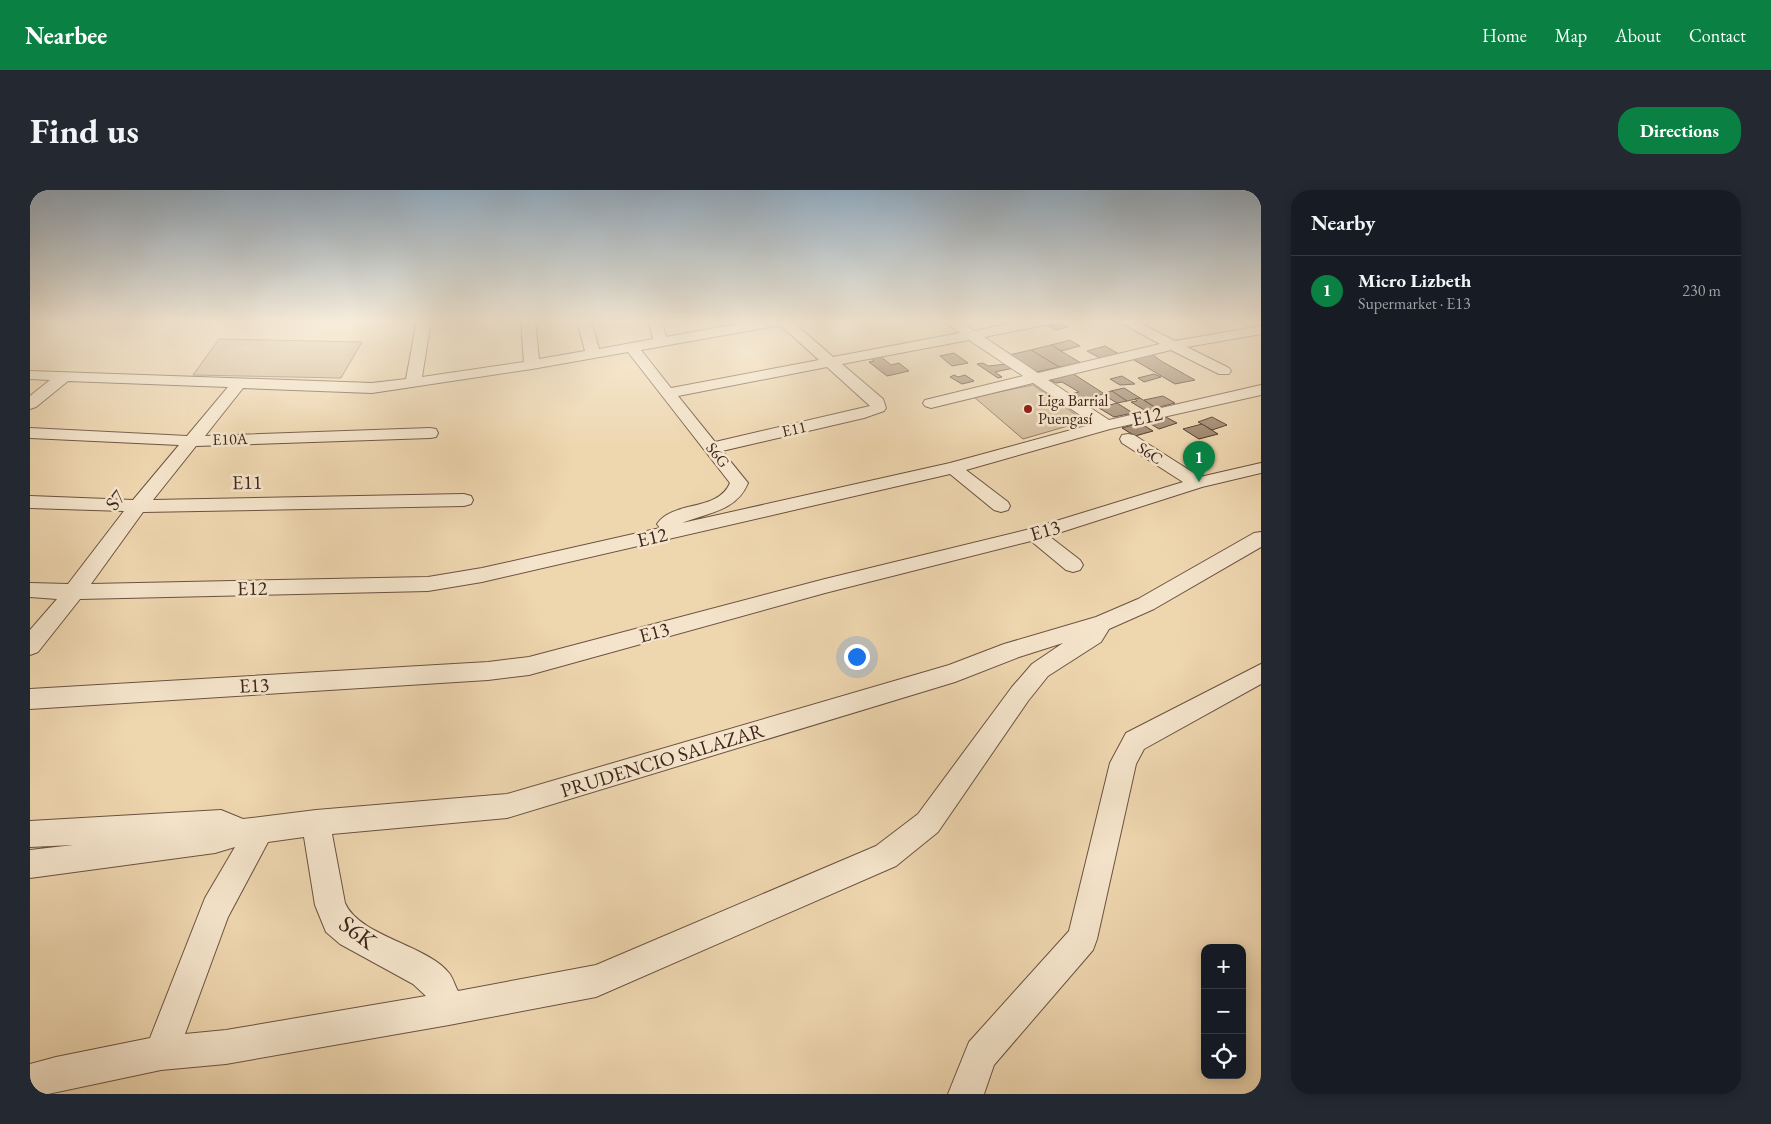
<!DOCTYPE html>
<html lang="en">
<head>
<meta charset="utf-8">
<style>
	:root { --surface:#171b24; --page:#242831; --text:#f1f3f6; --muted:#9ea1a6; --line:#363941; --accent:#0b8043 }
	body { margin:0; font-family:"EB Garamond",serif; background:var(--page); color:var(--text) }
	.controls { position:absolute; right:15px; bottom:15px; display:grid; overflow:hidden; border-radius:10px; box-shadow:0 2px 12px #0003 }
	.controls button { width:45px; height:45px; display:grid; place-items:center; padding:0; border:0; border-bottom:1px solid var(--line); background:var(--surface); color:var(--text); font:25px sans-serif }
	.you { position:absolute; left:826px; top:466px; width:18px; height:18px; margin:-12px; border:4px solid #fff; border-radius:50%; background:#1a73e8; box-shadow:0 0 0 8px #1a73e833 }
	.badge { display:grid; place-items:center; width:32px; height:32px; border-radius:50%; background:var(--accent); color:#fff; font-size:16px; font-weight:700 }
	.pin { position:absolute; translate:-50% -41px; filter:drop-shadow(0 1px 2px #0008) }
	.pin::after { content:''; position:absolute; top:26px; width:18px; height:15px; background:inherit; clip-path:polygon(0 0,100% 0,50% 100%) }
	.list { margin:0; padding:0; list-style:none }
	h2 { display:flex; justify-content:space-between; align-items:center; height:65px; margin:0; padding:0 20px; font-size:21px }
	h2 small { font-size:16px; font-weight:400; color:var(--muted) }
	.list li { display:grid; grid-template-columns:32px 1fr auto; gap:15px; align-items:center; box-sizing:border-box; height:70px; padding:0 20px; border-top:1px solid var(--line) }
	.list b { display:block; font-size:19px; white-space:nowrap }
	.list p { margin:0; font-size:16px; white-space:nowrap; color:var(--muted) }
	.list em { font-size:16px; font-style:normal; color:var(--muted) }
	.icon { flex:none; width:28px; height:28px; fill:none; stroke:currentColor; stroke-width:2; stroke-linecap:round; stroke-linejoin:round }
	.map { position:relative; flex:none; width:1231px; height:904px; overflow:hidden; border-radius:20px }
	header { display:flex; align-items:center; gap:30px; box-sizing:border-box; height:70px; padding:0 25px; background:var(--accent); color:#fff }
	header strong { font-size:24px }
	nav { display:flex; gap:28px; margin-inline-start:auto; font-size:18px }
	.intro { display:flex; align-items:center; justify-content:space-between; box-sizing:border-box; height:120px; padding:0 30px }
	h1 { margin:0; font-size:35px }
	.button { padding:12px 22px; border-radius:20px; background:var(--accent); color:#fff; font-size:18px; font-weight:700 }
	main { display:flex; gap:30px; padding:0 30px }
	aside { flex:1; background:var(--surface); border-radius:20px; box-shadow:0 2px 12px #0003 }
	.map>svg:first-child { display:block }
	.green { fill:#d0b896; stroke:#886f59 }
	.building { fill:#9a8268; stroke:#3f261c }
	.lines { fill:none; stroke-linecap:round; stroke-linejoin:round }
	.minor-casing { stroke:#6b5241; stroke-width:2 }
	.minor { fill:#f4e4cb; fill-rule:evenodd }
	.poi-dot { fill:#8f2418; stroke:#f4e4cb; stroke-width:2 }
	.labels { text-anchor:middle; dominant-baseline:central; stroke-width:5; stroke-linejoin:round; paint-order:stroke }
	.far-poi-label { font-size:16px; fill:#3f261c; stroke:#f4e4cb; text-anchor:start }
	.far-street-label { font-size:16px; fill:#3f261c; stroke:#f4e4cb }
	.street-label { font-size:20px; fill:#3f261c; stroke:#f4e4cb }
	.near-street-label { font-size:24px; fill:#3f261c; stroke:#f4e4cb }
</style>
</head>
<body>
<header>
<strong>Nearbee</strong>
<nav><a>Home</a><a>Map</a><a>About</a><a>Contact</a></nav>
</header>
<div class="intro"><h1>Find us</h1><a class="button">Directions</a></div>
<main>
<div class="map">
<svg width="1231" height="904" viewBox="0 0 1231 904">
	<rect width="100%" height="100%" fill="#eed6af"/>
	<filter id="stains"><feTurbulence type="fractalNoise" baseFrequency=".004" numOctaves="4"/><feColorMatrix values="0 0 0 0 .2 0 0 0 0 .09 0 0 0 0 .02 0 0 0 .5 -.17"/></filter>
	<radialGradient id="worn" r=".72"><stop offset=".6" stop-color="#630" stop-opacity="0"/><stop offset="1" stop-color="#630" stop-opacity=".3"/></radialGradient>
	<g class="green">
		<polygon points="189,149 332,152 311,188 163,185"/>
		<polygon points="1003,195 1055,231 993,249 944,207"/>
	</g>
	<g class="building">
		<polygon points="1029,133 1038,137 1026,140 1018,136"/>
		<polygon points="1040,150 1050,156 1031,161 1021,155"/>
		<polygon points="1021,155 1051,173 1029,177 1001,160"/>
		<polygon points="1075,156 1089,164 1070,168 1057,161"/>
		<polygon points="1001,160 1029,177 1007,182 979,165"/>
		<polygon points="1119,162 1131,171 1165,190 1145,194 1099,167"/>
		<polygon points="924,163 938,173 922,176 910,166"/>
		<polygon points="849,165 861,175 869,173 879,181 857,186 839,172 844,171 839,167"/>
		<polygon points="953,173 958,176 977,174 984,178 965,182 972,187 968,188 947,174"/>
		<polygon points="1042,183 1073,203 1073,204 1050,210 1041,204 1049,202 1032,192 1026,193 1019,189"/>
		<polygon points="1124,184 1131,187 1114,192 1108,188"/>
		<polygon points="924,185 928,187 935,185 944,191 932,194 920,187"/>
		<polygon points="1092,186 1105,194 1090,195 1080,189"/>
		<polygon points="1094,198 1110,208 1097,211 1081,201"/>
		<polygon points="1082,201 1097,211 1087,213 1072,204"/>
		<polygon points="1133,206 1145,213 1126,218 1114,210"/>
		<polygon points="1110,208 1126,218 1127,218 1116,221 1101,212 1107,211 1105,209"/>
		<polygon points="1087,213 1106,225 1102,226 1098,224 1084,227 1069,218"/>
		<polygon points="1134,226 1147,233 1129,239 1116,231"/>
		<polygon points="1182,227 1197,235 1182,240 1168,232"/>
		<polygon points="1110,233 1123,241 1105,246 1092,238"/>
		<polygon points="1172,234 1188,244 1169,249 1153,239"/>
	</g>
	<g class="lines">
		<defs>
			<g id="minor">
				<path d="M 387,130 L 401,130 L 392,187 L 494,172 L 491,130 L 505,130 L 509,169 L 555,161 L 547,130 L 561,130 L 569,159 L 623,149 L 618,130 L 632,130 L 636,147 L 730,130 L 761,130 L 803,167 L 930,143 L 912,130 L 928,130 L 944,141 L 999,130 L 1028,130 L 1021,134 L 954,147 L 1008,183 L 1130,154 L 1086,130 L 1104,130 L 1145,151 L 1231,136 L 1231,144 L 1157,157 L 1199,178 L 1201,181 L 1199,184 L 1189,184 L 1141,160 L 1018,190 L 1079,230 L 1231,195 L 1231,205 L 1080,239 L 936,280 L 978,312 L 980,316 L 978,320 L 971,322 L 964,320 L 920,284 L 452,392 L 398,401 L 50,409 L 8,462 L 0,465 L 0,440 L 27,409 L 0,407 L 0,393 L 38,394 L 94,321 L 0,318 L 0,306 L 103,310 L 149,255 L 0,248 L 0,238 L 157,246 L 198,197 L 38,191 L 6,217 L 0,219 L 0,206 L 20,190 L 0,189 L 0,181 L 342,193 L 376,189 ZM 750,135 L 789,170 L 641,198 L 611,160 ZM 939,150 L 993,186 L 895,210 L 893,213 L 895,216 L 901,218 L 1003,193 L 1063,234 L 920,273 L 652,333 C 677,323 707,321 718,293 L 692,261 L 834,228 L 854,221 L 856,218 L 853,209 L 812,174 ZM 598,162 L 700,293 C 688,322 643,310 627,334 L 630,338 L 452,378 L 398,387 L 61,394 L 113,322 L 434,316 L 441,314 L 443,310 L 441,306 L 434,304 L 123,310 L 166,256 L 400,248 L 406,247 L 408,243 L 406,239 L 400,238 L 175,246 L 213,198 L 342,203 L 502,179 ZM 797,177 L 840,216 L 685,252 L 648,206 Z"/>
				<polygon points="1098,244 1104,245 1170,287 1231,273 1231,283 1172,297 1019,346 1050,370 1053,375 1050,380 1043,382 1036,380 1001,351 795,403 499,485 458,490 0,519 0,499 458,472 499,467 795,389 1000,339 1153,292 1092,253 1090,249 1092,245"/>
				<path d="M 1231,342 L 1231,357 L 1124,419 L 1079,439 L 1071,452 L 1018,486 L 998,511 L 908,642 L 866,676 L 566,807 L 419,835 L 196,874 L 131,880 L 18,904 L 0,904 L 0,874 L 26,867 L 120,848 L 175,708 L 205,657 L 185,663 L 0,688 L 0,660 L 43,655 L 0,657 L 0,631 L 191,620 L 213,629 L 286,620 L 477,604 L 919,475 L 974,454 L 1066,427 L 1108,409 L 1224,343 ZM 1033,453 L 1002,474 L 982,497 L 888,624 L 846,656 L 566,775 L 428,801 C 425,796 423,788 419,783 C 397,755 329,746 315,713 L 302,644 L 477,628 L 925,492 L 989,467 ZM 274,647 L 285,715 L 296,742 L 310,754 L 383,794 L 396,806 L 196,840 L 155,844 L 198,727 L 238,652 Z"/>
				<polygon points="1231,474 1231,494 1114,559 1106,574 1067,749 1063,760 964,875 954,904 918,904 939,852 1039,741 1080,573 1096,543"/>
			</g>
		</defs>
		<use href="#minor" class="minor-casing"/>
		<use href="#minor" class="minor"/>
	</g>
	<linearGradient id="sky" x2="0" y2="1"><stop stop-color="#92aabd"/><stop offset="0.51" stop-color="#f7eddb"/><stop offset="1" stop-color="#f7eddb" stop-opacity="0"/></linearGradient>
	<rect width="1231" height="257" fill="url(#sky)"/>
	<circle class="poi-dot" cx="998" cy="219" r="5"/>
	<g class="labels">
		<g class="far-poi-label">
			<text x="1008" y="210">Liga Barrial<tspan x="1008" dy="18">Puengasí</tspan></text>
		</g>
		<g class="far-street-label">
			<text transform="translate(764 239) rotate(-13)">E11</text>
			<text transform="translate(200 249) rotate(-2)">E10A</text>
			<text transform="translate(1120 263) rotate(33)">S6C</text>
			<text transform="translate(688 265) rotate(51)">S6G</text>
		</g>
		<g class="street-label">
			<text transform="translate(1117 226) rotate(-13)">E12</text>
			<text transform="translate(217 292) rotate(-1)">E11</text>
			<text transform="translate(85 310) rotate(-53)">S7</text>
			<text transform="translate(1015 340) rotate(-16)">E13</text>
			<text transform="translate(622 347) rotate(-13)">E12</text>
			<text transform="translate(222 398) rotate(-1)">E12</text>
			<text transform="translate(624 442) rotate(-15)">E13</text>
			<text transform="translate(224 495) rotate(-3)">E13</text>
			<text transform="translate(632 570) rotate(-17)">PRUDENCIO SALAZAR</text>
		</g>
		<g class="near-street-label">
			<text transform="translate(328 742) rotate(37)">S6K</text>
		</g>
	</g>
	<rect width="100%" height="100%" filter="url(#stains)"/>
	<rect width="100%" height="100%" fill="url(#worn)"/>
</svg>
<div class="controls">
<button>+</button>
<button>−</button>
<button><svg class="icon" aria-label="locate" viewBox="0 0 24 24"><circle cx="12" cy="12" r="6"/><path d="M12 2v4M12 18v4M2 12h4M18 12h4"/></svg></button>
</div>
<div class="you"></div>
<div class="pin badge" style="left:1169px;top:292px">1</div>
</div>
<aside>
<h2>Nearby<small></small></h2>
<ul class="list">
<li><span class="badge">1</span><div><b>Micro Lizbeth</b><p>Supermarket · E13</p></div><em>230 m</em></li>
</ul>
</aside>
</main>
</body>
</html>
